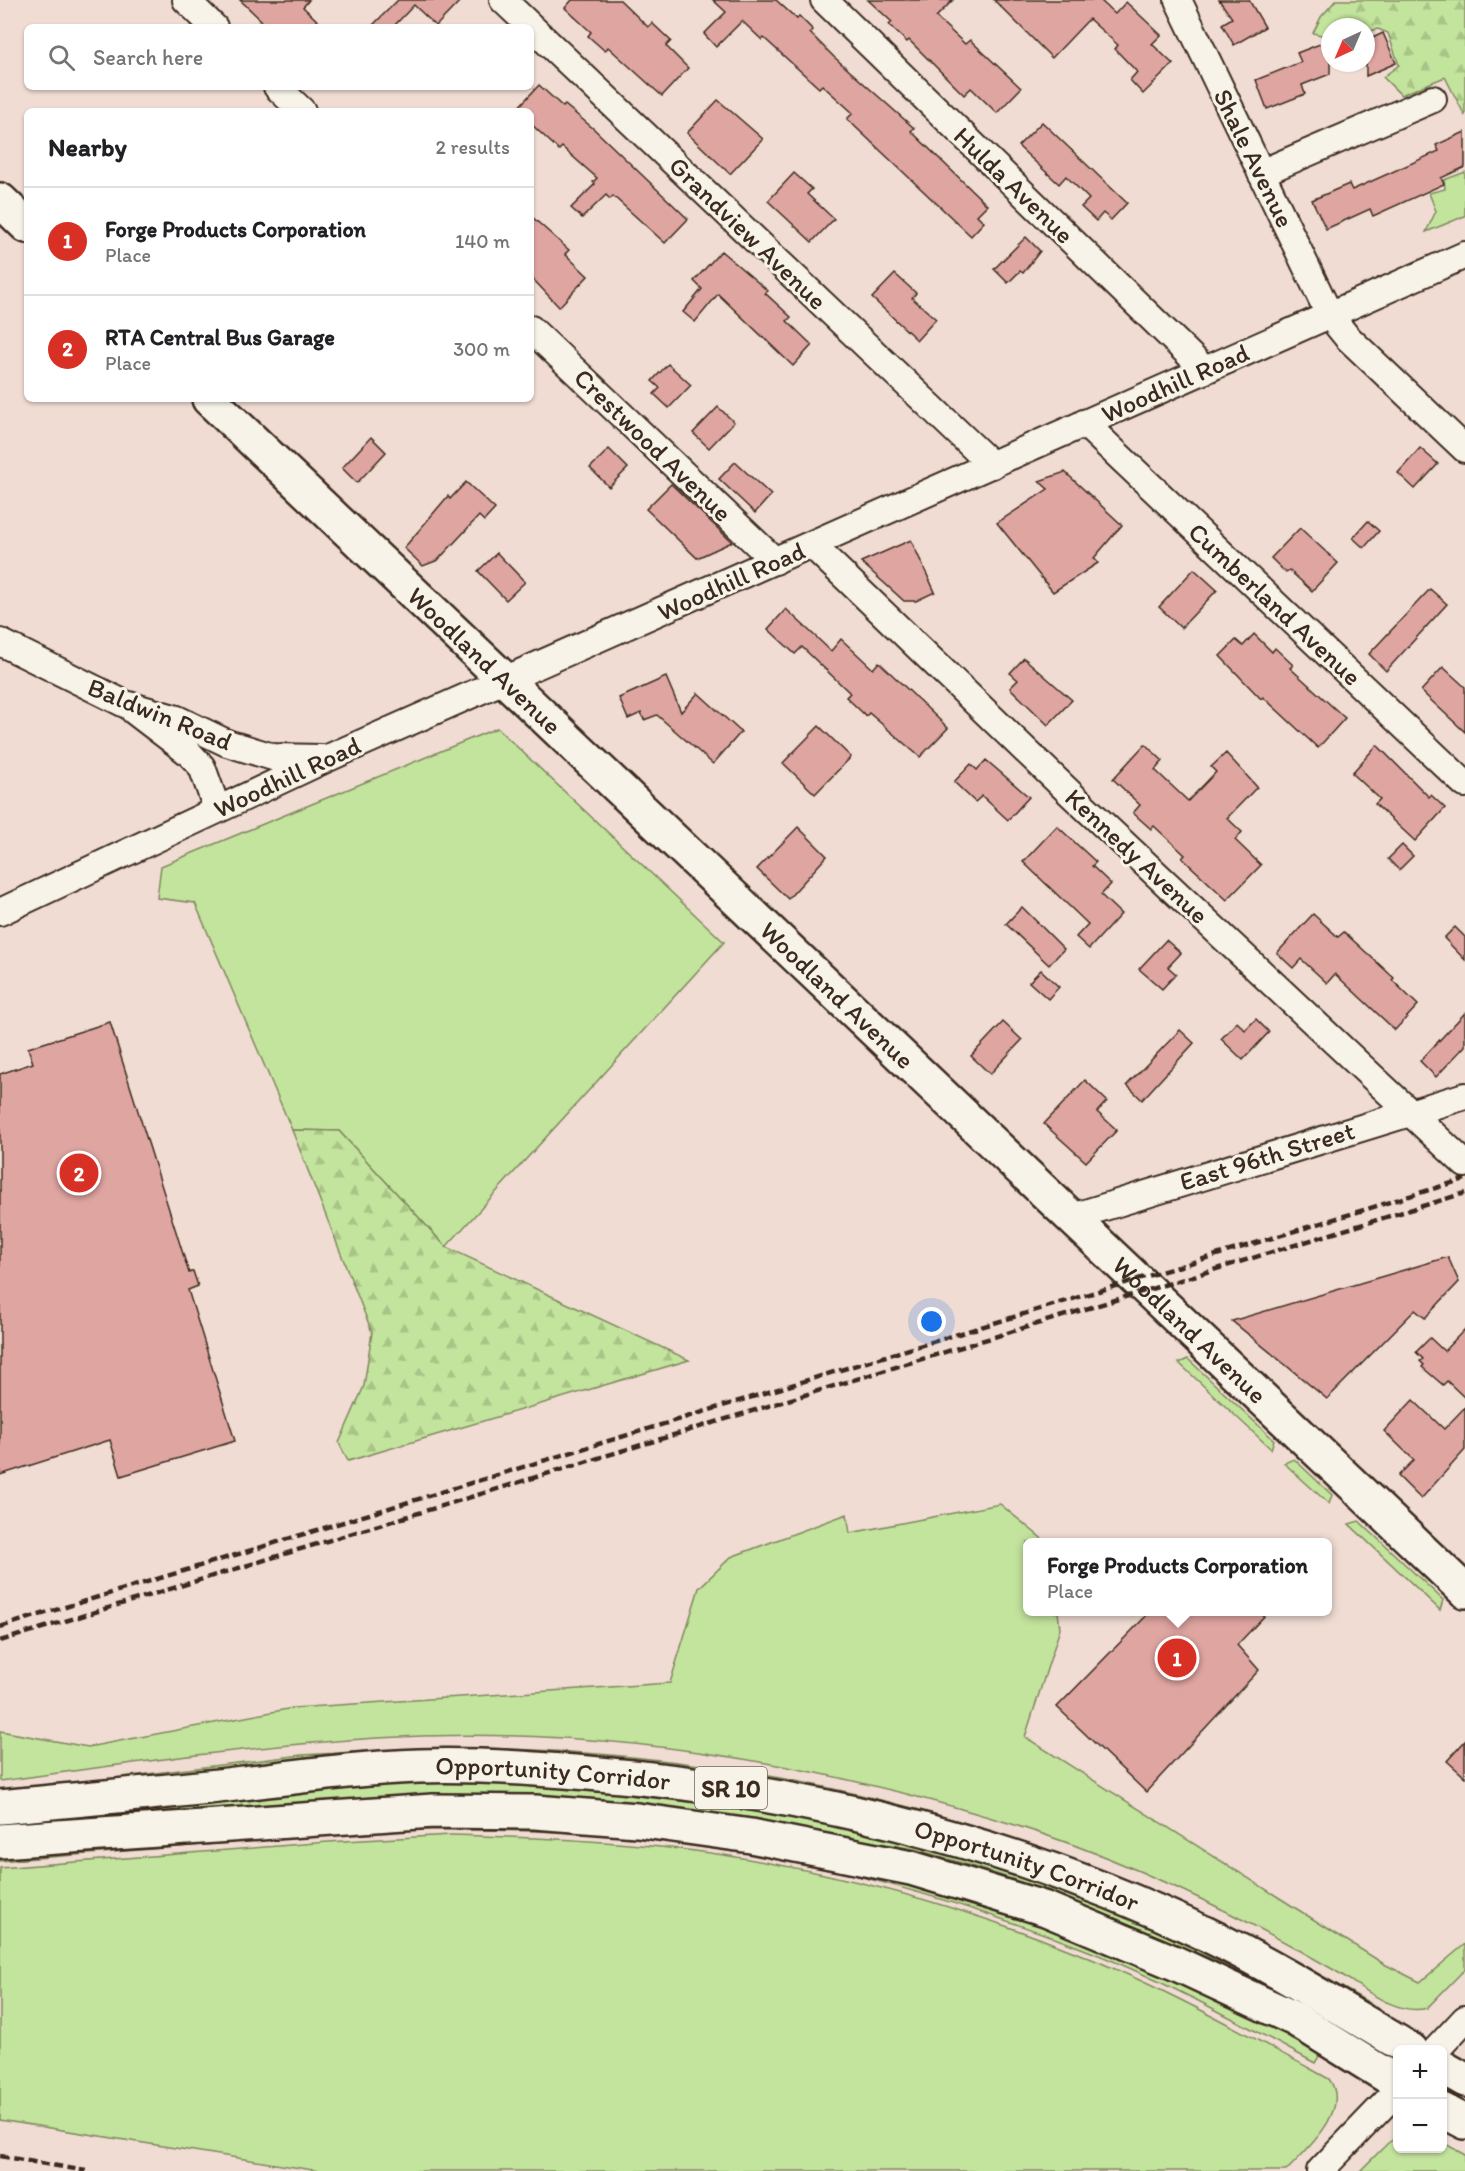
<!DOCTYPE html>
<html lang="en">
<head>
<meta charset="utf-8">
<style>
	:root { --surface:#fff; --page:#f2f2f2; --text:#202124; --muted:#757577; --line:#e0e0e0; --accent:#d93025 }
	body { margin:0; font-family:Itim,sans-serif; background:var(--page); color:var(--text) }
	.controls { position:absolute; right:18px; bottom:18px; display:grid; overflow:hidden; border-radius:9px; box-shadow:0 2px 4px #0004 }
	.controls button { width:54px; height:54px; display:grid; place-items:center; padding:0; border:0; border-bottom:2px solid var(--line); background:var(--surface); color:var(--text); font:30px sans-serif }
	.compass { position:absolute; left:1321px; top:18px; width:54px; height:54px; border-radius:50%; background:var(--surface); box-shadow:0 2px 4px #0004; rotate:224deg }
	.you { position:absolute; left:932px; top:1322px; width:21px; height:21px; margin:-15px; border:4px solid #fff; border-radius:50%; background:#1a73e8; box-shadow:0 0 0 9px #1a73e833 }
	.badge { display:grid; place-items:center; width:39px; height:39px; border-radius:50%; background:var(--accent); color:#fff; font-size:20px; font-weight:700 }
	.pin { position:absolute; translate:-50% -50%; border:3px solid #fff; box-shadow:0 2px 6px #0006 }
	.popup { position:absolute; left:1023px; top:1538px; width:309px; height:78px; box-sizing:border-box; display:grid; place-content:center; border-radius:9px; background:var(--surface); filter:drop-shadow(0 2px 4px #0005); font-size:20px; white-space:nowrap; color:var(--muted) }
	.popup b { font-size:22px; color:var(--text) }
	.popup::after { content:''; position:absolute; left:50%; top:100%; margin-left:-12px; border:12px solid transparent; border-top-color:var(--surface) }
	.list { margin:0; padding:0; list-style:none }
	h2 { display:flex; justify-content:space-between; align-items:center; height:78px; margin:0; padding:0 24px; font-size:26px }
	h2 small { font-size:20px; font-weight:400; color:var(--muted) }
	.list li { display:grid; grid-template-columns:39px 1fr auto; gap:18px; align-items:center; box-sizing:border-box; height:108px; padding:0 24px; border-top:2px solid var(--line) }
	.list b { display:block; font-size:22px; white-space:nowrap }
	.list p { margin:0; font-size:20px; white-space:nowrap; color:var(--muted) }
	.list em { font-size:20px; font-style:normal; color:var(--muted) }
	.icon { flex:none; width:33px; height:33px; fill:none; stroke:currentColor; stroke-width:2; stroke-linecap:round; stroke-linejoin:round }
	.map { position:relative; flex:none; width:1465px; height:2171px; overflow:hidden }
	.search { position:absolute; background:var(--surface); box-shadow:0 2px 4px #0004; left:24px; top:24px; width:510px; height:66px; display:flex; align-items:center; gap:15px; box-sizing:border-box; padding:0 21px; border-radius:9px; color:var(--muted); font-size:22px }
	.panel { position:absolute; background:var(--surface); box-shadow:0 2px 4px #0004; left:24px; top:108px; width:510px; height:294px; border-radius:9px }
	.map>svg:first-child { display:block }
	.green { fill:#c3e49d; stroke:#7f875e; stroke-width:1.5 }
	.forest { fill:url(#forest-firs); stroke:#7f875e; stroke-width:1.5 }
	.building { fill:#dfa5a1; stroke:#3b2a1e; stroke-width:1.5 }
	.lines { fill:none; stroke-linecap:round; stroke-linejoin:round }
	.minor-casing { stroke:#3b2a1e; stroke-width:30 }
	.major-casing { stroke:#3b2a1e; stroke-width:38 }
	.minor { stroke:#f7f3e8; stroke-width:26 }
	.major { stroke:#f7f3e8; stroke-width:33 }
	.rail { stroke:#3b2a1e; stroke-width:4.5; stroke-dasharray:9 4.5; stroke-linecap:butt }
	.labels { text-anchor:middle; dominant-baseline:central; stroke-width:6; stroke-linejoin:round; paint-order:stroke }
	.shield { fill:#f7f3e8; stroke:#73665b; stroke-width:1.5 }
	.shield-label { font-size:24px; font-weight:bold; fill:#3b2a1e }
	.street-label { font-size:26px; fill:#3b2a1e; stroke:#f7f3e8 }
</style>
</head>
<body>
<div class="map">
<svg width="1465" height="2171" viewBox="0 0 1465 2171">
	<defs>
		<pattern id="forest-firs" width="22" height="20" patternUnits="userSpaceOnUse" patternTransform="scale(1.5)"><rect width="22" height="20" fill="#c3e49d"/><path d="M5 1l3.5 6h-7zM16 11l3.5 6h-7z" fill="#a8c487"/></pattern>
	</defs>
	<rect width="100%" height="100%" fill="#f0dcd3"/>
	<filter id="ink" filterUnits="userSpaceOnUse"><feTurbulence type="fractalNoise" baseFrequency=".0167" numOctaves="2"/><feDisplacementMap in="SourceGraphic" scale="12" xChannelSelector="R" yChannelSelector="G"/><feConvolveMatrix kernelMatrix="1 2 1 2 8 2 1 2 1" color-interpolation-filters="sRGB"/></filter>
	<g filter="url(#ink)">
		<g class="green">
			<polygon points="1465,172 1465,216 1426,232 1436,211 1429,193 1445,189 1444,180"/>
			<polygon points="497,728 724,942 446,1247 339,1131 292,1130 195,903 157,898 161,866"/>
			<polygon points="1188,1359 1274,1440 1271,1449 1179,1363"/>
			<polygon points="1294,1459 1332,1495 1329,1504 1284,1463"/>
			<path d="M 1000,1504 L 1046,1542 L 1027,1542 L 1027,1612 L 1058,1612 L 1060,1629 L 1025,1737 L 1384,1964 L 1420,1982 L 1465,1944 L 1465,1969 L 1427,2008 C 1396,2017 1360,1985 1334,1970 C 1230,1909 1118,1856 1002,1821 C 800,1759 589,1725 377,1738 C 251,1746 125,1764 0,1781 L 0,1731 L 88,1747 L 293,1708 L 670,1683 L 699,1588 L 731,1557 L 847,1514 L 850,1533 Z"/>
			<polygon points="1359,1521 1443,1600 1440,1610 1349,1524"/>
			<path d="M 422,1748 C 686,1745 929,1793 1172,1899 C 1243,1930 1310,1969 1377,2007 L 1373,2014 L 1291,1966 L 729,1775 L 0,1792 L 302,1755 Z"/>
			<polygon points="565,1779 887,1829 1135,1913 1262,1980 1052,1892 972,1866 915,1849 778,1827 0,1827 30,1817 344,1781"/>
			<path d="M 592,1824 L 883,1874 L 1073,1934 L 1284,2030 L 1321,2053 L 1315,2063 C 1239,2022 1162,1979 1081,1948 C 942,1894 795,1853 646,1838 C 562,1830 479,1829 395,1830 L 0,1861 L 0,1852 L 271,1831 Z"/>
			<path d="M 451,1835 C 542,1838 634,1841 724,1855 C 842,1874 961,1906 1072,1951 C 1161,1986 1245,2033 1329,2079 C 1352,2110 1307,2149 1286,2171 L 319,2171 L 0,2120 L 0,1868 L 328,1842 Z"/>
			<polygon points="1397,2137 1398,2148 1442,2148 1444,2143 1465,2155 1465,2171 1360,2171 1388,2143"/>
		</g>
		<g class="forest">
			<polygon points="1336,0 1465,0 1465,116 1445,77 1401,95 1383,77 1399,65 1388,33 1378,29 1366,32 1366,27 1330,27 1330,37 1313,33 1321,17"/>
			<polygon points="292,1130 339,1131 446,1247 689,1360 348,1461 339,1443 364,1386 372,1332"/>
		</g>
		<g class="building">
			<polygon points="240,0 309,0 303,7 324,27 254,27 261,20"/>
			<polygon points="398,0 461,0 436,26 414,5 393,27 371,27"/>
			<polygon points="572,0 620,0 648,27 652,23 671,41 666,46 688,68 662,96 608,47 605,51 588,36 591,32 565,8"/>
			<polygon points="713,0 776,0 797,19 799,16 813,30 810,33 834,57 914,128 911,131 987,205 977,215 984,222 971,236 847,119 853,113 822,85 819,88 764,38 762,40 742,21 716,47 704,34 726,12"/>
			<polygon points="868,0 953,0 936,17 965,44 970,40 1021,88 997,113 971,88 964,95 909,40 907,42 889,25 892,22"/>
			<polygon points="994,0 1100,0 1115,14 1126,2 1161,35 1152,44 1173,64 1143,94 1130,80 1137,72 1115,49 1118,45 1089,19 1052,58"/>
			<polygon points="1219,0 1249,0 1265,27 1234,45 1222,24 1232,18"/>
			<polygon points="1383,33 1396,63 1366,76 1366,41"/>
			<polygon points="1330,40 1330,74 1302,85 1305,94 1267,109 1256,80 1301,62 1297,53"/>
			<polygon points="539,85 563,107 565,105 594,129 688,219 665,243 613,196 610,199 606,195 582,218 571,208 595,184 593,182 597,178 562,147 559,150 531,124 531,111 515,111"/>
			<polygon points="718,100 763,139 730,174 687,133"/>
			<polygon points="1042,122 1127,203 1111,220 1103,213 1096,221 1081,207 1089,199 1066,176 1059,184 1018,146"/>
			<polygon points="1465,132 1465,167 1441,178 1444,184 1373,216 1370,209 1326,229 1312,200 1349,184 1352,190 1439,151 1436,145"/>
			<polygon points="794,173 812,189 807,194 834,219 812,242 768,201"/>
			<polygon points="531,216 569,250 565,254 588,276 559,307 531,277"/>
			<polygon points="1026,237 1040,251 1023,273 1020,271 1008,283 994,269"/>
			<polygon points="721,251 768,291 765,293 791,317 787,321 812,345 793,366 718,294 695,322 683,312 702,289 694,281"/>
			<polygon points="895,274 916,293 912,298 936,319 917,340 872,298"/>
			<polygon points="668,364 691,385 669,408 654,394 660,388 652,381"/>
			<polygon points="718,407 734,422 709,448 693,433"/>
			<polygon points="371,437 386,452 357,483 342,468"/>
			<polygon points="1420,448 1438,464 1415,489 1398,473"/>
			<polygon points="609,449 628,468 609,487 590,468"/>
			<polygon points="735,462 771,495 755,513 719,479"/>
			<polygon points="1065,472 1122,525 1094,558 1098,563 1053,592 997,523 1048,489 1039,481"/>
			<polygon points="466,482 495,509 484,521 479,516 438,560 423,566 404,548 448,496 450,499"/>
			<polygon points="671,484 732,542 697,558 646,509"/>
			<polygon points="1368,521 1379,531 1364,548 1353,538"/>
			<polygon points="1300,528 1338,563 1312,591 1289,570 1286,573 1271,558"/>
			<polygon points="911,540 935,592 916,601 904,601 861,562"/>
			<polygon points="497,553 525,582 506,600 478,571"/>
			<polygon points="1194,569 1217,590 1181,628 1159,607"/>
			<polygon points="1430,589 1447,604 1386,671 1369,654"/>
			<polygon points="786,609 831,651 841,639 873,669 879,662 948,728 920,757 869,713 866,716 846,697 850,693 802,647 795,654 768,629"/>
			<polygon points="1254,634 1272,652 1275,648 1293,665 1290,668 1345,718 1318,748 1263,697 1261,699 1220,656 1236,640 1243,646"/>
			<polygon points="1024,658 1072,700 1048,725 1010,688 1018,680 1010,673"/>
			<polygon points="1443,667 1465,687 1465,732 1421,691"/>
			<polygon points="666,677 681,712 698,693 741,732 713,764 657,715 644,720 641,713 628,719 619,698"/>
			<polygon points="819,726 851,757 815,794 783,763"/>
			<polygon points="1145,744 1163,761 1155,770 1188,801 1216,772 1211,767 1226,753 1257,787 1227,818 1242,832 1235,840 1261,865 1227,900 1182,858 1185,855 1154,826 1151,829 1133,813 1140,805 1113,779"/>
			<polygon points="1377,745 1429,797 1431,795 1445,808 1415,841 1375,804 1380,799 1352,773"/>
			<polygon points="986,760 1029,797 1008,820 982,796 975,802 954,782 971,764 977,770"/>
			<polygon points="1057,826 1096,862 1092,866 1111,884 1101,895 1121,914 1089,949 1076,937 1088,924 1023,862"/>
			<polygon points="798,827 827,856 788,899 757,869"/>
			<polygon points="1402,845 1413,856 1399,870 1388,859"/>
			<polygon points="1022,907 1064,949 1049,965 1006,924"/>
			<polygon points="1313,914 1338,937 1344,932 1394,978 1392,980 1418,1005 1395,1030 1335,974 1327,983 1301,959 1293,968 1277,953"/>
			<polygon points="1455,927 1465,937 1465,960 1444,938"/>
			<polygon points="1166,940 1181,953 1168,967 1176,974 1162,989 1139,969"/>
			<polygon points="1041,970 1059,987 1048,999 1029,982"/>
			<polygon points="1465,1013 1465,1046 1436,1077 1420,1061"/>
			<polygon points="1256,1019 1269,1032 1243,1060 1221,1039 1237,1022 1245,1030"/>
			<polygon points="110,1022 189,1273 193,1271 198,1286 188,1290 235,1441 121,1476 110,1440 0,1475 0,1074 33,1063 28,1048"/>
			<polygon points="1003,1022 1022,1040 990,1074 971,1056"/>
			<polygon points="1180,1030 1194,1043 1142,1100 1127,1085"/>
			<polygon points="1085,1080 1107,1101 1097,1112 1117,1130 1086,1162 1044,1124"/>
			<polygon points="1448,1257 1459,1282 1425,1318 1415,1310 1327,1399 1232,1321"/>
			<polygon points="1465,1329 1465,1398 1447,1381 1443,1385 1422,1367 1424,1365 1420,1361 1423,1359 1416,1352 1430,1338 1444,1351"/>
			<polygon points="1413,1400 1444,1429 1465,1407 1465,1450 1421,1499 1398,1476 1414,1460 1384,1431"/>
			<polygon points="1151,1611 1269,1611 1237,1645 1259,1670 1146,1792 1057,1707"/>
			<polygon points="1465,1741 1465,1777 1447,1761"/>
		</g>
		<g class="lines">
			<defs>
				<g id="minor">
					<polyline points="186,0 214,27"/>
					<polyline points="503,0 992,465"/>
					<polyline points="824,0 1205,370"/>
					<polyline points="1178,0 1330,316 1347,337 1465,449"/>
					<polyline points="277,87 302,111"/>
					<polyline points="1261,173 1433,99"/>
					<polyline points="531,329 775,561"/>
					<polyline points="1084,423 1465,784"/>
					<polyline points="812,545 1073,796 1465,1164"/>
					<polyline points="0,642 125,704 177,719 227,743 273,757 321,758"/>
					<polyline points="134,711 189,753 202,767 217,809"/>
					<polyline points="0,912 328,758 1465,255"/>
					<polyline points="1069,1218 1465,1096"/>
					<polyline points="1436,2050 1465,2019"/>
					<polyline points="1320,2171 1398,2090"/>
				</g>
				<g id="major">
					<polyline points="0,200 27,226"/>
					<path id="s1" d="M 209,399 L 1465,1591"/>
					<path id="s2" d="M 0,1807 C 78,1799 157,1793 235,1784 C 296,1777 357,1768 419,1766 C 475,1764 532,1768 588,1773 C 803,1790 1011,1841 1206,1934 C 1277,1968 1343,2010 1411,2050"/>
					<polyline points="0,1841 433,1811 535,1812 637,1820 751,1836 911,1868 1046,1909 1175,1963 1295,2019 1398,2083"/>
					<polyline points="1442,2067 1465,2080"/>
					<polyline points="1442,2110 1465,2122"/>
				</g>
			</defs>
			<use href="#minor" class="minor-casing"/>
			<use href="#major" class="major-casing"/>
			<use href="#minor" class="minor"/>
			<use href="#major" class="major"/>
			<g class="rail">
				<polyline points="0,1627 1465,1179"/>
				<polyline points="0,1641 1465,1193"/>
				<polyline points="0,2156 86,2171"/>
			</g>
		</g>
	</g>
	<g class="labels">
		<rect class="shield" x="695" y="1767" width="72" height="42" rx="4.5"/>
		<g class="shield-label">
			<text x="731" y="1788">SR 10</text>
		</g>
		<g class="street-label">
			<text transform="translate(1254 158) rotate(64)">Shale Avenue</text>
			<text transform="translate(1014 185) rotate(44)">Hulda Avenue</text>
			<text transform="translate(748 233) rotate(44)">Grandview Avenue</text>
			<text transform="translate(1175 383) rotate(-24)">Woodhill Road</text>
			<text transform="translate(653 445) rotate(44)">Crestwood Avenue</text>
			<text transform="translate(731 581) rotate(-24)">Woodhill Road</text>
			<text transform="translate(1275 604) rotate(43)">Cumberland Avenue</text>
			<text stroke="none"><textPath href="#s1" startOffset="380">Woodland Avenue</textPath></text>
			<text transform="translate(160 714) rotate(22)">Baldwin Road</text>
			<text transform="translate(287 777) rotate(-25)">Woodhill Road</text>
			<text transform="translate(1137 856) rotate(43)">Kennedy Avenue</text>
			<text stroke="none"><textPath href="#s1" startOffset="866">Woodland Avenue</textPath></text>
			<text transform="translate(1267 1156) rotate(-17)">East 96th Street</text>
			<text stroke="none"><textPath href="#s1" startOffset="1352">Woodland Avenue</textPath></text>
			<text stroke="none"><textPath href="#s2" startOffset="555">Opportunity Corridor</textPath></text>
			<text stroke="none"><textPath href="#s2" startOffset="1040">Opportunity Corridor</textPath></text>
		</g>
	</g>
</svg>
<div class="controls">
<button>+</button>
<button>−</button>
</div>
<svg class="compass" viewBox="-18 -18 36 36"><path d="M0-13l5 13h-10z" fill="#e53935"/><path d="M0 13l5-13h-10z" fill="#757577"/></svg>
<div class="you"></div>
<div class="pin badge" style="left:1177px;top:1658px">1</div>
<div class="popup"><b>Forge Products Corporation</b>Place</div>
<div class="pin badge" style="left:79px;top:1173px">2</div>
<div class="search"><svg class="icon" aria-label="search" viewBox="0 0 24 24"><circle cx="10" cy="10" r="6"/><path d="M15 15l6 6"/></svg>Search here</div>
<section class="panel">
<h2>Nearby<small>2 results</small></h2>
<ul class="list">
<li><span class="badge">1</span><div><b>Forge Products Corporation</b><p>Place</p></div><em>140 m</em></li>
<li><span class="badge">2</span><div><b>RTA Central Bus Garage</b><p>Place</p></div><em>300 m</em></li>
</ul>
</section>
</div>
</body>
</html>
